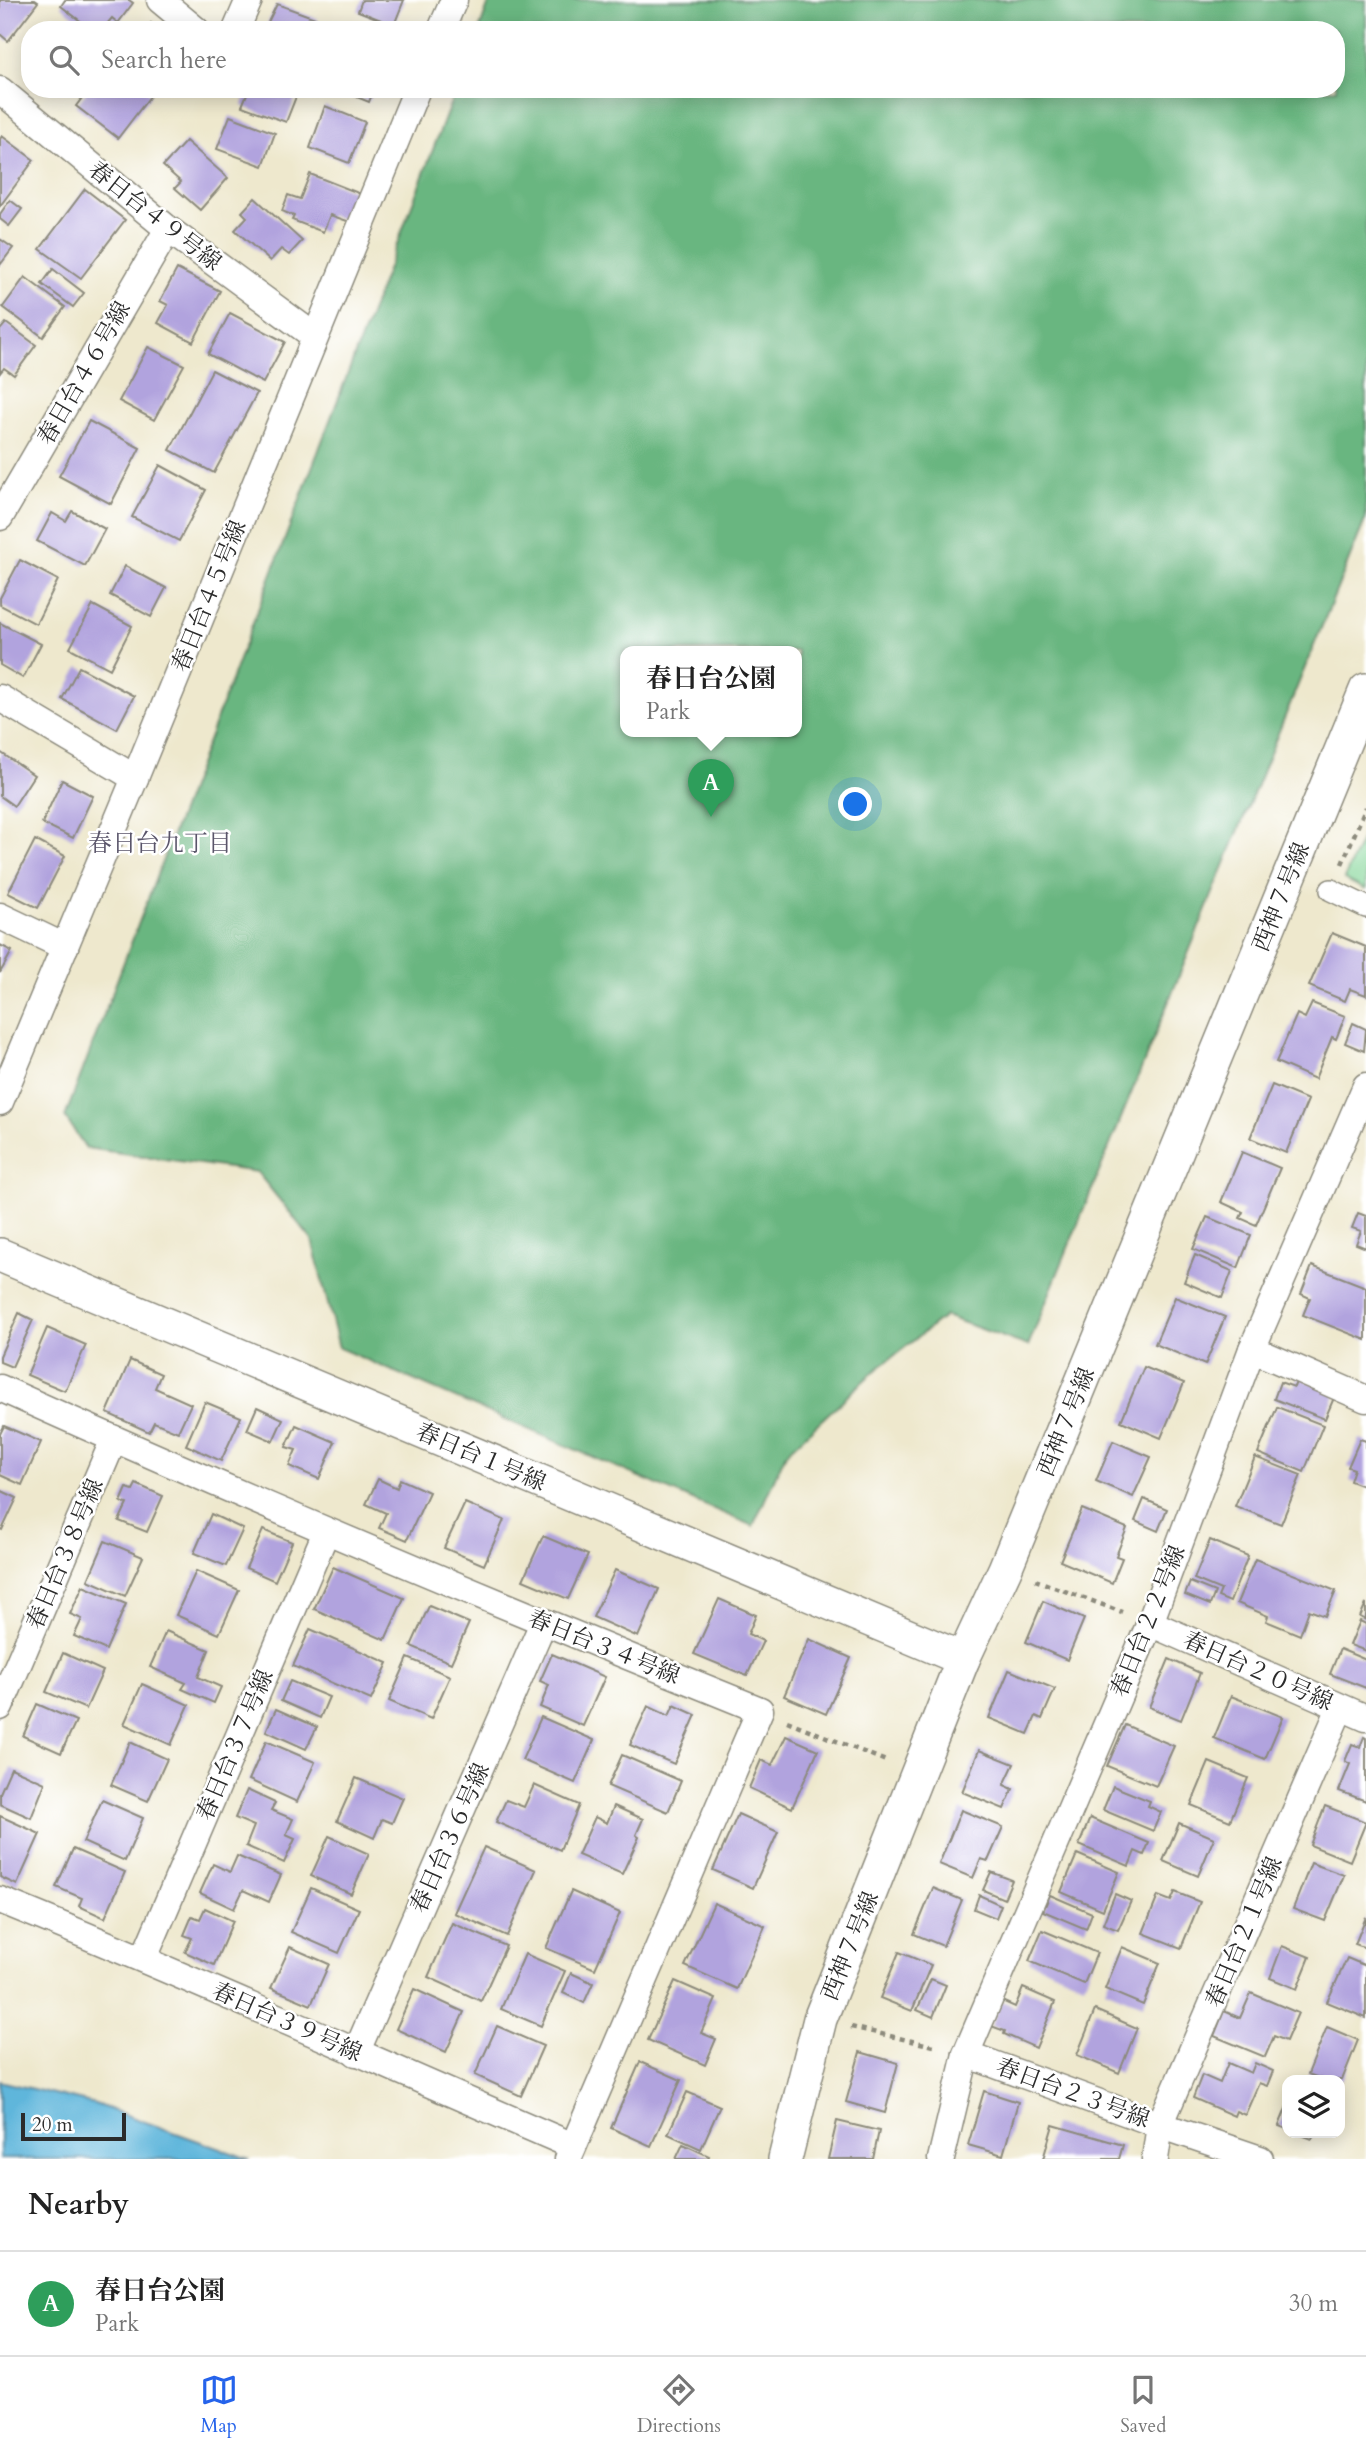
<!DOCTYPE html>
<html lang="en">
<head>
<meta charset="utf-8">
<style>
	:root { --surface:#fff; --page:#f2f2f2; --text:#222; --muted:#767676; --line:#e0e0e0; --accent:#2563eb }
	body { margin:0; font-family:Cardo,"Noto Serif JP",serif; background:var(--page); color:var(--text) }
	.controls { position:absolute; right:21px; bottom:21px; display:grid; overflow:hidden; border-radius:14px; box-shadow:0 4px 18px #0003 }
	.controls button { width:63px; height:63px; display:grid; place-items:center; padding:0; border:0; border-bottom:2px solid var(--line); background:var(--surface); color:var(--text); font:35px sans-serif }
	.scale { position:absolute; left:21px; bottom:18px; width:105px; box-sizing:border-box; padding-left:7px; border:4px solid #2b2b2b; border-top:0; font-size:19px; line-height:24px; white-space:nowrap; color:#2b2b2b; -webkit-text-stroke:5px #fff; paint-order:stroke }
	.you { position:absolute; left:856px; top:805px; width:24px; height:24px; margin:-18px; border:5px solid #fff; border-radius:50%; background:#1a73e8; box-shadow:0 0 0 10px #1a73e833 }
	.badge { display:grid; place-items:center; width:46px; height:46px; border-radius:50%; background:var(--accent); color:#fff; font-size:23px; font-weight:700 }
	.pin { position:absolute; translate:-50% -58px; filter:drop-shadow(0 2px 4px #0008) }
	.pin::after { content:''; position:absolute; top:37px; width:24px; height:21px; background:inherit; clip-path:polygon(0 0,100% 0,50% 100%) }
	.popup { position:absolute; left:620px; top:646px; width:182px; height:91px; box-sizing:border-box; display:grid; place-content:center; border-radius:14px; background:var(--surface); filter:drop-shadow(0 2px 5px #0005); font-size:23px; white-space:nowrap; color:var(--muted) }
	.popup b { font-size:26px; color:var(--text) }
	.popup::after { content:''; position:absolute; left:50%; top:100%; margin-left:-14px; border:14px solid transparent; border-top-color:var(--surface) }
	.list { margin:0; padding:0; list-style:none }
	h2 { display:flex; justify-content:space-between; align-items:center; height:91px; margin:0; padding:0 28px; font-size:30px }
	h2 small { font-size:23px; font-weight:400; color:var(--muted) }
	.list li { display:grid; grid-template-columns:46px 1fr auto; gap:21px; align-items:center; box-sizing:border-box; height:105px; padding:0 28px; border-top:2px solid var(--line) }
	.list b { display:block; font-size:26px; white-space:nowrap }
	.list p { margin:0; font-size:23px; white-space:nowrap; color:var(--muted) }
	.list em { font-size:23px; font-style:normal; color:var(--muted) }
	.icon { flex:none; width:38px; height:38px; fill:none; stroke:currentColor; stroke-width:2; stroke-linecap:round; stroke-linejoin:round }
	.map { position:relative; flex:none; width:1366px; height:2159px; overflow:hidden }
	.search { position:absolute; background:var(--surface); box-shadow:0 4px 18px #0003; left:21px; right:21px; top:21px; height:77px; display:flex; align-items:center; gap:18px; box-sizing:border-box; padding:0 24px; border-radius:28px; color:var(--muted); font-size:26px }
	.sheet { height:196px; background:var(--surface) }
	nav { display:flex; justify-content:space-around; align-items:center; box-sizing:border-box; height:98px; border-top:2px solid var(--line); background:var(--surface); font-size:19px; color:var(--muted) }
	nav a { display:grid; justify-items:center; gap:4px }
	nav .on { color:var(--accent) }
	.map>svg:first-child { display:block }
	.green { fill:#82d597; stroke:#568061; stroke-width:2 }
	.forest { fill:#69b680; stroke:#4a7056; stroke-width:2; fill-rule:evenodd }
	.water { fill:#5eb6db; stroke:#447083; stroke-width:2 }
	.building { fill:#b1a3de }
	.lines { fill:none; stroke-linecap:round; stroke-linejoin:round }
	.pedestrian-casing { stroke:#8c8a7c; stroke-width:24 }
	.minor-casing { stroke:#8c8a7c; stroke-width:29 }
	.tertiary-casing { stroke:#8c8a7c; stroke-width:36 }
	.path { stroke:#8c8a7c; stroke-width:4.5; stroke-dasharray:5 5; stroke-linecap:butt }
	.pedestrian { stroke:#fff; stroke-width:21 }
	.minor { stroke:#fff; stroke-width:26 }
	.tertiary { stroke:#fff; stroke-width:33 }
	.labels { text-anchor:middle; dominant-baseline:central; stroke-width:5; stroke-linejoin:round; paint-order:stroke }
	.street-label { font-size:23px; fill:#2b2b2b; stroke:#fff }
	.neighbourhood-label { font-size:24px; fill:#5a556a; stroke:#fff }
</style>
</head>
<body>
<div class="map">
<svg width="1366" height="2159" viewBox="0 0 1366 2159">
	<rect width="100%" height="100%" fill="#fff"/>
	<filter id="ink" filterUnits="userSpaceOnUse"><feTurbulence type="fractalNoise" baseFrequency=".0143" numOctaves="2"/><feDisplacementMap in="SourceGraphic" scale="14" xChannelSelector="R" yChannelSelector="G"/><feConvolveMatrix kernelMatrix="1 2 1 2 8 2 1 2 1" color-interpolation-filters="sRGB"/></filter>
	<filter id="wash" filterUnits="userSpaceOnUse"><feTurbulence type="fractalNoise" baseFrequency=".00686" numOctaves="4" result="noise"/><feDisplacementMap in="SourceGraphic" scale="28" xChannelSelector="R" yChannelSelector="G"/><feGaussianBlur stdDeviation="1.57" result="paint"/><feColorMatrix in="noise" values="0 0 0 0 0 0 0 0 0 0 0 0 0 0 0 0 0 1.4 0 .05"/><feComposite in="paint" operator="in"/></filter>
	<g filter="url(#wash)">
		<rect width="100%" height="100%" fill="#eee8cd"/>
		<polygon class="green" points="1366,829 1366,890 1344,879"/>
		<path class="forest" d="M 490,0 L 1366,0 L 1366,518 L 1028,1346 L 945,1316 L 872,1373 L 786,1453 L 753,1526 L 339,1348 L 312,1240 L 257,1172 L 86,1148 L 65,1117 L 456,89 L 1336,89 L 1336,30 L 479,30 ZM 625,651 L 797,651 L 797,731 L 625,731 Z"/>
		<polygon class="water" points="0,2081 95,2104 249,2159 0,2159"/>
		<g id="blocks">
			<g class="building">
				<polygon points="0,0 35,0 38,2 8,41 0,34"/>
				<polygon points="65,0 129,0 133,3 118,23 112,18 102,30 92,30 61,6"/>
				<polygon points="362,0 404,0 394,25 358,11"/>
				<polygon points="277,4 318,19 314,30 264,30"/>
				<polygon points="64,22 74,30 59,30"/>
				<polygon points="151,23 160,30 146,30"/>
				<polygon points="89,89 144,89 151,95 118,138 76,106"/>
				<polygon points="249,89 299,89 286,122 242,106"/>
				<polygon points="337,89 374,89 369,102"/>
				<polygon points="325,106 365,122 349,163 310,148"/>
				<polygon points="230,116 275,133 263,166 217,149"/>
				<polygon points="2,136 34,160 0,206 0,139"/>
				<polygon points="186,141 228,178 200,210 175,188 181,182 163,166"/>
				<polygon points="310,174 361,194 350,222 330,215 323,232 292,220 294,216 282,211 288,195 300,199"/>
				<polygon points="85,189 125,220 81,278 40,249"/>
				<polygon points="255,198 302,241 289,255 281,249 270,261 235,230 247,217 242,212"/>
				<polygon points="10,200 22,209 9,226 0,219 0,214"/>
				<polygon points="0,239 13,248 0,265"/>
				<polygon points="53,269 84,293 73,307 42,284"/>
				<polygon points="177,269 220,291 193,342 158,323 168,305 160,301"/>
				<polygon points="25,277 65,307 43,337 3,307"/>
				<polygon points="230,313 285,342 263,383 208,354"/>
				<polygon points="6,323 36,345 14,375 4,368 0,373 0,330"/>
				<polygon points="148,347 184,365 154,420 119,401"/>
				<polygon points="212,370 257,393 214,473 170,450"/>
				<polygon points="89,421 140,448 111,504 59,476"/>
				<polygon points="160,465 206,490 179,541 132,517"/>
				<polygon points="72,511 105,529 85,566 37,541 52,513 66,521"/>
				<polygon points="20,560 58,580 36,624 0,605 0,598"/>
				<polygon points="125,566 166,588 151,617 110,595"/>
				<polygon points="93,605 132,626 110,669 70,648"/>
				<polygon points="0,623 41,644 23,678 0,665"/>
				<polygon points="79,667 134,696 117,729 62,699"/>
				<polygon points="0,752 34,775 14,806 0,796"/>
				<polygon points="62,780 93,796 73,838 42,823"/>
				<polygon points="35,840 65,856 38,908 8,893"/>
				<polygon points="1332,933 1366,947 1366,995 1350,989 1345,1001 1309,986"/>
				<polygon points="0,945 12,951 0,973"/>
				<polygon points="1312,1003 1345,1016 1336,1039 1332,1037 1315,1079 1276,1062 1297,1014 1305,1018"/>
				<polygon points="1353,1023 1366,1029 1364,1051 1345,1043"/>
				<polygon points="1272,1085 1308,1100 1286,1153 1250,1138"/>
				<polygon points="1242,1152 1280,1168 1256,1225 1240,1218 1243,1212 1221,1202"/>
				<polygon points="1358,1213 1366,1216 1366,1248 1356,1244 1361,1231 1352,1228"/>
				<polygon points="1207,1217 1251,1235 1238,1268 1193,1249"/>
				<polygon points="1195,1255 1232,1271 1222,1298 1184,1282"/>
				<polygon points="1312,1266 1366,1287 1366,1340 1303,1315 1310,1298 1301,1294"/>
				<polygon points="1175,1297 1225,1317 1205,1365 1155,1344"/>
				<polygon points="19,1313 33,1320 12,1367 0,1362 0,1356"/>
				<polygon points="47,1328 86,1345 65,1391 27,1375"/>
				<polygon points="130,1360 161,1374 155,1388 191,1404 178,1432 154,1422 149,1432 107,1413"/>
				<polygon points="1144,1367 1184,1383 1161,1438 1121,1421"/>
				<polygon points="1298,1377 1336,1393 1325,1419 1274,1399 1280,1382 1294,1387"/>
				<polygon points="205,1402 241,1417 221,1461 186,1445"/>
				<polygon points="257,1407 283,1419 273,1441 247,1430"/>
				<polygon points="1277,1407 1323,1425 1304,1472 1258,1453"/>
				<polygon points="296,1425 335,1442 319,1479 289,1466 296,1450 286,1447"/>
				<polygon points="4,1426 41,1442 22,1485 0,1475 0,1434"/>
				<polygon points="1360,1439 1366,1441 1366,1487 1350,1481 1354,1469 1348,1467"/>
				<polygon points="1113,1441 1151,1457 1133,1497 1096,1481"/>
				<polygon points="1255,1457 1301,1475 1281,1524 1235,1506"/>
				<polygon points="378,1479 397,1488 400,1479 429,1492 407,1540 379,1528 386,1513 366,1504"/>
				<polygon points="136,1484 163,1496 147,1532 119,1521 127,1504 121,1502 127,1488 133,1490"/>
				<polygon points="0,1490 17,1498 2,1530 0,1529"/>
				<polygon points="1144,1499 1167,1509 1158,1531 1135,1521"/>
				<polygon points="465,1503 504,1520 484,1565 444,1548"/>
				<polygon points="1082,1509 1127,1528 1116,1556 1122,1558 1112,1583 1060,1561"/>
				<polygon points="211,1514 243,1529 226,1566 194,1553"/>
				<polygon points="263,1530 292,1542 275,1581 246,1568"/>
				<polygon points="543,1536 588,1555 568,1599 523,1580"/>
				<polygon points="1210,1540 1248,1556 1230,1602 1218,1597 1221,1590 1194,1579"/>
				<polygon points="105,1541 143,1557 125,1596 88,1580"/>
				<polygon points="1255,1559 1336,1591 1325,1616 1309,1610 1300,1635 1266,1621 1268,1616 1237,1603"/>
				<polygon points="333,1567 404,1598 385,1640 314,1609"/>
				<polygon points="615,1570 659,1589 638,1637 593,1617"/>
				<polygon points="196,1571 239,1590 219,1634 176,1615"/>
				<polygon points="1190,1582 1215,1592 1210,1605 1185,1595"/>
				<polygon points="83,1586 126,1604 106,1650 74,1636 82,1619 70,1614"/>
				<polygon points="719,1599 756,1615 748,1634 763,1641 747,1676 694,1654"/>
				<polygon points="1043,1601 1084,1619 1067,1660 1026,1642"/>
				<polygon points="1366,1603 1366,1620 1360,1617"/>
				<polygon points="429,1606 469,1623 451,1663 411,1646"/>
				<polygon points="1360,1621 1366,1624 1366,1651 1350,1645"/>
				<polygon points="310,1629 388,1663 371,1700 293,1666"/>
				<polygon points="166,1631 209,1650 198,1677 221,1687 214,1703 182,1689 186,1683 150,1667"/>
				<polygon points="809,1639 851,1658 826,1714 784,1696"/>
				<polygon points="1340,1649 1366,1660 1366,1688 1330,1674"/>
				<polygon points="63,1653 103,1671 86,1709 46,1692"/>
				<polygon points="552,1654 605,1677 583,1726 540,1707 549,1685 540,1681"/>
				<polygon points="408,1658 450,1676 431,1719 389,1701"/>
				<polygon points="1169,1659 1200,1673 1181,1720 1149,1707"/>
				<polygon points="1009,1670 1055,1689 1042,1719 1036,1716 1028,1734 989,1718"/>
				<polygon points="290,1681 329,1697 320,1718 281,1701"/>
				<polygon points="142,1684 189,1705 171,1745 124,1724"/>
				<polygon points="1231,1696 1283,1717 1265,1759 1214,1738"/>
				<polygon points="37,1704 76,1721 61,1753 23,1736"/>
				<polygon points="674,1705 696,1715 674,1764 630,1745 648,1706 669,1716"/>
				<polygon points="276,1709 317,1727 306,1749 266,1731"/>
				<polygon points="541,1717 594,1740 575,1783 522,1760"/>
				<polygon points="1125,1725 1174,1746 1156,1786 1107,1766"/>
				<polygon points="786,1736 818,1750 792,1808 749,1788 761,1760 772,1765"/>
				<polygon points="1364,1737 1366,1738 1366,1801 1339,1791 1350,1764 1345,1761 1352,1744 1360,1747"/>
				<polygon points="266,1741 315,1762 297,1802 249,1780"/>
				<polygon points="130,1742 167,1759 148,1801 111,1785"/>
				<polygon points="979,1750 1014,1764 1004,1785 1013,1789 1004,1809 962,1792"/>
				<polygon points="622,1755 681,1781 668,1812 608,1786"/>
				<polygon points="1209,1762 1248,1778 1230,1821 1191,1805"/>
				<polygon points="11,1768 45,1783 31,1818 0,1804 0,1793"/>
				<polygon points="356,1778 403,1798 392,1823 382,1819 374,1838 337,1821"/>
				<polygon points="534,1785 579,1805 560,1850 496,1822 506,1800 524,1807"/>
				<polygon points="1113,1786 1150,1801 1148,1806 1161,1812 1153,1831 1103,1810"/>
				<polygon points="247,1790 275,1803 271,1810 293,1819 286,1835 295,1839 284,1863 246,1846 254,1826 235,1818"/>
				<polygon points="102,1800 143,1818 125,1861 83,1842"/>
				<polygon points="614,1806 643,1819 636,1835 639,1837 622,1874 578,1855 595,1817 607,1823"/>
				<polygon points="1325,1806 1366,1822 1350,1861 1310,1845"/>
				<polygon points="961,1810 1003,1827 988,1861 981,1859 973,1878 939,1864"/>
				<polygon points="738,1814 778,1832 753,1888 713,1870"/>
				<polygon points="0,1816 40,1834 17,1885 0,1877"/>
				<polygon points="1090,1818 1149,1843 1144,1855 1135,1851 1129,1866 1079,1845"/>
				<polygon points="1179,1823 1214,1838 1198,1876 1163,1861"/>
				<polygon points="329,1836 369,1854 351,1894 311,1876"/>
				<polygon points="484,1847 536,1870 507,1936 454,1913"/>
				<polygon points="73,1849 125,1872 105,1918 79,1906 82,1898 56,1887"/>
				<polygon points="1077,1854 1119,1872 1103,1910 1061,1892"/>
				<polygon points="237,1856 281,1875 269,1902 243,1890 234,1909 200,1893 213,1864 230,1872"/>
				<polygon points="1311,1863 1344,1875 1325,1921 1293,1909"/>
				<polygon points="991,1872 1012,1880 1004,1899 983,1890"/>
				<polygon points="311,1888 359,1909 339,1953 291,1932"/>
				<polygon points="933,1888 962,1900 943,1946 914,1934"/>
				<polygon points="571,1891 620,1913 595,1969 546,1948"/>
				<polygon points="1175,1892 1200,1902 1181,1948 1143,1933 1158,1896 1171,1901"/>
				<polygon points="1115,1894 1131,1901 1118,1930 1103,1924"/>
				<polygon points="979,1895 1001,1905 996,1918 974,1909"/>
				<polygon points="1050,1895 1092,1913 1086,1929 1043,1911"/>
				<polygon points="714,1903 765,1926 737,1989 685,1966"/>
				<polygon points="205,1908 233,1921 214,1965 185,1952 192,1938 184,1935 192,1916 200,1919"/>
				<polygon points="1366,1917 1366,1948 1355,1944"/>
				<polygon points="452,1923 506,1946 481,2001 428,1977"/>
				<polygon points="1042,1930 1097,1953 1084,1984 1029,1961"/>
				<polygon points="1282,1946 1310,1957 1297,1989 1270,1978"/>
				<polygon points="290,1947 329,1964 311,2005 271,1988"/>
				<polygon points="1122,1947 1160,1963 1143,2005 1105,1989"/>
				<polygon points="899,1952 931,1965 912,2011 880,1998"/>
				<polygon points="525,1954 565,1971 541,2026 501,2009"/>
				<polygon points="1347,1958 1366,1966 1366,2018 1327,2002"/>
				<polygon points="571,1973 593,1983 584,2003 563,1993"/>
				<polygon points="931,1979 946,1985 933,2017 917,2010"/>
				<polygon points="675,1981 716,1999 701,2033 716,2039 705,2065 648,2040"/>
				<polygon points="1023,1988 1055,2002 1036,2048 1004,2034 1005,2031 991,2026 1002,2001 1015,2007"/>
				<polygon points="414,1989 464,2012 446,2052 396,2029"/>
				<polygon points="1251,1993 1298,2013 1286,2041 1274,2036 1265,2057 1214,2036 1224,2011 1240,2018"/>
				<polygon points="1095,2010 1137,2028 1119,2073 1077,2055"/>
				<polygon points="497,2026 543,2046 521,2096 475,2075"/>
				<polygon points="1327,2027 1358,2040 1342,2080 1324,2080 1308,2074"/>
				<polygon points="860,2052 898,2063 885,2113 846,2102"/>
				<polygon points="640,2062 681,2080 651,2146 611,2128"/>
				<polygon points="1228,2063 1251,2073 1255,2063 1273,2071 1267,2086 1259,2083 1245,2115 1236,2111 1234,2116 1193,2098 1202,2075 1220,2083"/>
				<polygon points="984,2091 1018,2102 1003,2155 968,2145"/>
				<polygon points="687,2092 720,2106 701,2149 668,2134"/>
				<polygon points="1287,2106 1287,2129 1279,2126"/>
				<polygon points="837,2121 879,2131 873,2159 828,2159"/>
				<polygon points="1053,2125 1123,2145 1119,2159 1043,2159"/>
				<polygon points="1296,2133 1314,2133 1312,2139"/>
				<polygon points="683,2144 709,2156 708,2159 676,2159"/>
			</g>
		</g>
	</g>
	<g filter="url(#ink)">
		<use href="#blocks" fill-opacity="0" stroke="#8c8a7c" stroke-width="2"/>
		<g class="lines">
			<defs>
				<polyline id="pedestrian" points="1331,890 1366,907"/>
				<g id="minor">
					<polyline points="160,0 196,30"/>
					<polyline points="236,30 249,0"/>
					<polyline points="441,30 454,0"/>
					<polyline points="0,90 168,229 314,336"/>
					<polyline points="0,517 168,229"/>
					<polyline points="0,698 135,778"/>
					<polyline points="0,916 65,947"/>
					<polyline points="0,1102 135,778 417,89"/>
					<polyline points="1252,1349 1366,1399"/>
					<path d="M 0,1388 C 251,1501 505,1607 760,1710 L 568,2159"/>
					<polyline points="1150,1623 1366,1718"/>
					<polyline points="0,1707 114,1439"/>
					<path d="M 0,1900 C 193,1978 382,2064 573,2146"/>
					<polyline points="144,1958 326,1532"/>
					<polyline points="356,2053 543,1623"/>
					<polyline points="966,2054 1160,2125 1260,2159"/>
					<polyline points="941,2159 966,2054 1150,1623 1252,1349 1366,1086"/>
					<polyline points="1155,2159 1160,2125 1340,1708"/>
				</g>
				<g id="tertiary">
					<polyline points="0,1255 963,1659"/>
					<polyline points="785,2159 820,2019 963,1659 1005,1569 1366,690"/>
				</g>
			</defs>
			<use href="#pedestrian" class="pedestrian-casing"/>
			<use href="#minor" class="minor-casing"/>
			<use href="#tertiary" class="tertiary-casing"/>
			<g class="path">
				<polyline points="1342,864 1366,807"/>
				<polyline points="1035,1580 1122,1612"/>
				<polyline points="787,1721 886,1761"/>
				<polyline points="851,2027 938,2047"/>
			</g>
			<use href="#pedestrian" class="pedestrian"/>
			<use href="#minor" class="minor"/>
			<use href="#tertiary" class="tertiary"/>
		</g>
	</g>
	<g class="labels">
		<g class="street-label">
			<text transform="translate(155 216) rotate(38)">春日台４９号線</text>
			<text transform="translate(84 373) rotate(-60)">春日台４６号線</text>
			<text transform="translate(209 596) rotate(-68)">春日台４５号線</text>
			<text transform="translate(1281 897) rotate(-68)">西神７号線</text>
			<text transform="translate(1066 1422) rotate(-68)">西神７号線</text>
			<text transform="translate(481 1457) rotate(23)">春日台１号線</text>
			<text transform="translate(65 1554) rotate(-67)">春日台３８号線</text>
			<text transform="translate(1148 1621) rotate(-68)">春日台２２号線</text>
			<text transform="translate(604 1647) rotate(22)">春日台３４号線</text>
			<text transform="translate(1258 1671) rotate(24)">春日台２０号線</text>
			<text transform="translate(235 1745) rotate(-67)">春日台３７号線</text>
			<text transform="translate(450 1838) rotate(-66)">春日台３６号線</text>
			<text transform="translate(1244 1932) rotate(-67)">春日台２１号線</text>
			<text transform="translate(850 1946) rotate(-68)">西神７号線</text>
			<text transform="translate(287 2022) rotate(24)">春日台３９号線</text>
			<text transform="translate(1073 2093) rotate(20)">春日台２３号線</text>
		</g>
		<g class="neighbourhood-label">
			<text x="160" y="843">春日台九丁目</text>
		</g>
	</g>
</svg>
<div class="controls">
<button><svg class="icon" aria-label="layers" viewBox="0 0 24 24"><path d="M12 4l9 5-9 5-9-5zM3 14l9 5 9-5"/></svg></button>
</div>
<div class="scale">20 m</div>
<div class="you"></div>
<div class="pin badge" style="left:711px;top:817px;background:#2e9e5b">A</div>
<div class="popup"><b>春日台公園</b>Park</div>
<div class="search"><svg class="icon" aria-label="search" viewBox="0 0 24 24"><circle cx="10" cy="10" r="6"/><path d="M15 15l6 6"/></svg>Search here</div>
</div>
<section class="sheet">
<h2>Nearby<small></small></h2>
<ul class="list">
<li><span class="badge" style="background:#2e9e5b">A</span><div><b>春日台公園</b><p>Park</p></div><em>30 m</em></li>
</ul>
</section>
<nav>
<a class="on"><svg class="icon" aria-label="map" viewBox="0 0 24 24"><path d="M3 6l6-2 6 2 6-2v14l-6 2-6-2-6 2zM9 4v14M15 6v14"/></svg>Map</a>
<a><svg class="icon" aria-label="directions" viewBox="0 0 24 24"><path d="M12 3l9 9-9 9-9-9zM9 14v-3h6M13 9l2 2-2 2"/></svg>Directions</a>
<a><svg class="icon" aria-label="saved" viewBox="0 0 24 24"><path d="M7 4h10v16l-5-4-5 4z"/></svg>Saved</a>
</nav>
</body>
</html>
